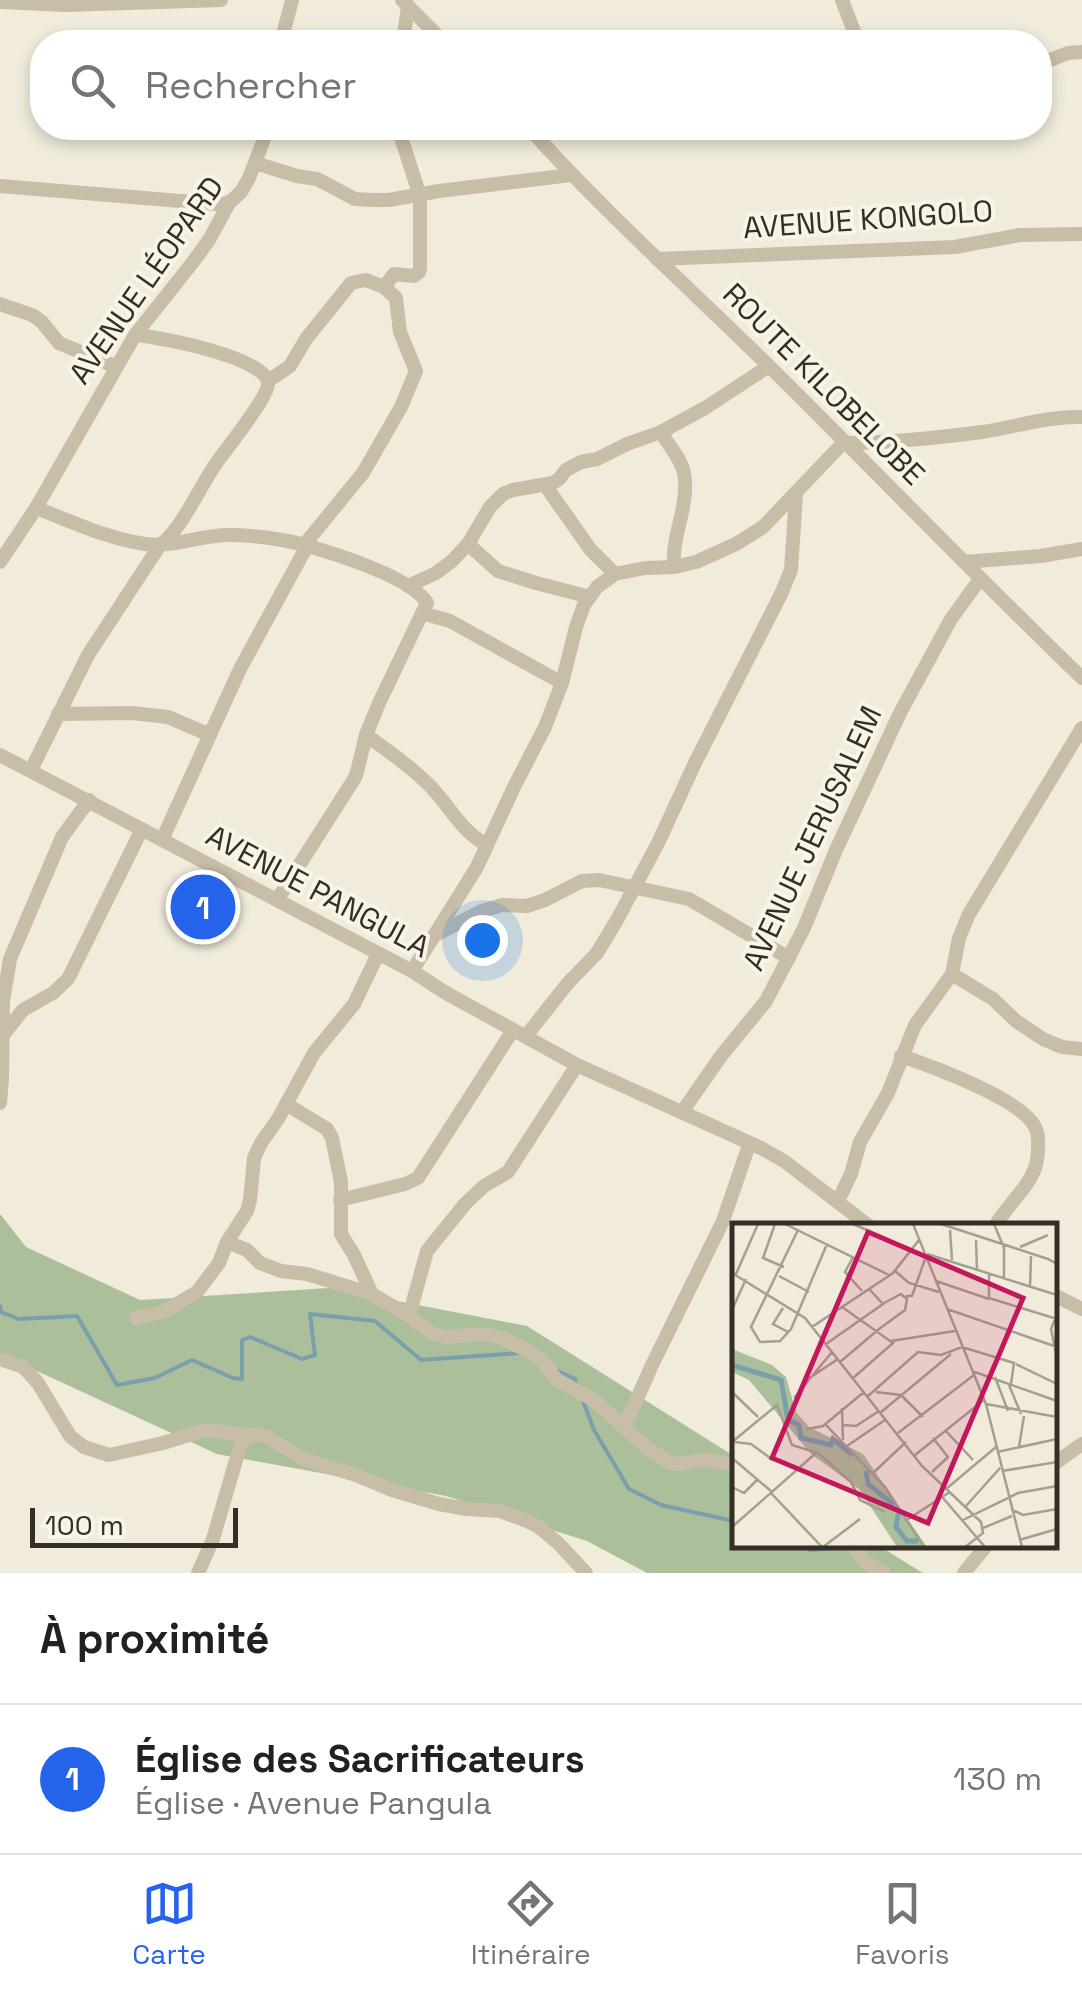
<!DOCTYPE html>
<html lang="fr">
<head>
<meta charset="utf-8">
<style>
	:root { --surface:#fff; --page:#f2f2f2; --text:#202124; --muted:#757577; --line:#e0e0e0; --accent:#2563eb }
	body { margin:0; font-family:"Space Grotesk",sans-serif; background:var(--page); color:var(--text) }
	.scale { position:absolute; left:30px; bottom:25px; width:208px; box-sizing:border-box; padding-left:10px; border:5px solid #342e27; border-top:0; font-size:28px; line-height:35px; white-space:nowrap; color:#342e27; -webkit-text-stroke:8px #f8f4e6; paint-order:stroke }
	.you { position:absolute; left:482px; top:940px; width:35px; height:35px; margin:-25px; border:8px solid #fff; border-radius:50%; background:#1a73e8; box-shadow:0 0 0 15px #1a73e833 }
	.badge { display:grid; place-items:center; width:65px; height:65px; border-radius:50%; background:var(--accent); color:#fff; font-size:32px; font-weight:700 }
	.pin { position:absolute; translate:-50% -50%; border:5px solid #fff; box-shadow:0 2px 10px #0006 }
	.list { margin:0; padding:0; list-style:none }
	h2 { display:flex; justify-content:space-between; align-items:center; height:130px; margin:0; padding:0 40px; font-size:42px }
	h2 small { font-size:32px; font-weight:400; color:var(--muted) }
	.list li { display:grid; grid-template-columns:65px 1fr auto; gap:30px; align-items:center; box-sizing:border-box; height:150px; padding:0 40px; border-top:2px solid var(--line) }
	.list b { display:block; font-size:38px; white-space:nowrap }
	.list p { margin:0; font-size:32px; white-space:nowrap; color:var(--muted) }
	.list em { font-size:32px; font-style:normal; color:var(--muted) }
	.icon { flex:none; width:55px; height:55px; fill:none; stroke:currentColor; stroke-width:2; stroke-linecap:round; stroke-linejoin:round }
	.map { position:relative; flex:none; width:1082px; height:1573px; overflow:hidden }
	.search { position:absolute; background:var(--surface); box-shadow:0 5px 15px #0003; left:30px; right:30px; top:30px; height:110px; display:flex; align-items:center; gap:25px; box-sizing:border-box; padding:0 35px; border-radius:40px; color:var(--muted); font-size:38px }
	.sheet { height:280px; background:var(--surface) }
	nav { display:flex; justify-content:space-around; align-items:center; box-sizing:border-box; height:140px; border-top:2px solid var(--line); background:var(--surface); font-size:28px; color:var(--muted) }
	nav a { display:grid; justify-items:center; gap:5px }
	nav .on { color:var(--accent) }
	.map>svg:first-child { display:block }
	.green { fill:#abbf9b }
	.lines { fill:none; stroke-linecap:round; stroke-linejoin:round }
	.stream { stroke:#7aa0ac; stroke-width:4 }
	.minor { stroke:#c8bda7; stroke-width:14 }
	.labels { text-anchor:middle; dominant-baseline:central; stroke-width:8; stroke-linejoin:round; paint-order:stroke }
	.street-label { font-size:30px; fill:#342e27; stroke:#f8f4e6 }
	.inset-river { fill:none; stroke:#7aa0ac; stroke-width:5 }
	.inset-road { fill:none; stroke:#a59f92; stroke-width:2.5 }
	.view { fill:#c2185b; fill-opacity:0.15; stroke:#c2185b; stroke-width:5 }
	.inset-edge { fill:none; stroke:#342e27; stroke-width:5 }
</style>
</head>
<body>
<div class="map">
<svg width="1082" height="1573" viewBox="0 0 1082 1573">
	<rect width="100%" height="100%" fill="#f0ebda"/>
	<polygon class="green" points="0,1214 26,1247 140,1300 329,1288 527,1326 734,1456 734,1546 879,1546 923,1573 647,1573 587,1541 446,1496 217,1454 0,1354"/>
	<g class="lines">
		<g class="stream">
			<polyline points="0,1306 1,1312 19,1319 77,1316 117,1385 155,1378 192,1360 233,1378 242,1379 242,1340 250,1337 302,1359 315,1355 310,1314 375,1321 421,1360 519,1353"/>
			<polyline points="555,1370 575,1379 576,1383"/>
			<polyline points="583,1401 594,1430 629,1489 661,1505 734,1521"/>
			<polyline points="801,1546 810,1550 850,1547"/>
		</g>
		<g class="minor">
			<polyline points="402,0 444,42"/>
			<polyline points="842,0 858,42"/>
			<polyline points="0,2 66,5 221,0"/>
			<polyline points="281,42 292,0"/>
			<polyline points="403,42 408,6"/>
			<polyline points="1040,64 1068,53 1082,52"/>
			<path d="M 529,128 C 606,214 693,291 776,373 C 878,474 978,578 1082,678"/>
			<polyline points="255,163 297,176 317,179 355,199 372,200 389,200 439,191 571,175"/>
			<polyline points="0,186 216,204 229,203"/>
			<polyline points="657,259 955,247 1020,235 1082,234"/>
			<polyline points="384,287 394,274 414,276 419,272 420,269 420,196 398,128"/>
			<polyline points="0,304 32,315 41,321 59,343 114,366"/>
			<polyline points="268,381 290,366 306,339 351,283 366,280 384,287 396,298 400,332 416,371 401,407 363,473 304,545"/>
			<path d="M 661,432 C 668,445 681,458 684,473 C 690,505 671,536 674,567"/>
			<polyline points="545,485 590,549 615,574"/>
			<path d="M 36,508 C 71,521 108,539 145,544 C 171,548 201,535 228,535 C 245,535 265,537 282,540 C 313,545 412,576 427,603 L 379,703 L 366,735 L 356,776 L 277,900"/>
			<polyline points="468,544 498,571 536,583 590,597"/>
			<polyline points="0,562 36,508 135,335 193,262 209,240 229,203 241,192 249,178 263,142 266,128"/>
			<polyline points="964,562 1041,556 1082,549"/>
			<polyline points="408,586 436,573 452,561 468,544 490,507 503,494 513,490 553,483 559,479 566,470 581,462 597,459 627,444 661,432 705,408 769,366"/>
			<polyline points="422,613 450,621 562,683"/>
			<polyline points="58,714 132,713 168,717 210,735"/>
			<path d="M 366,735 C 387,750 409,765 428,784 C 449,804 460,831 487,845"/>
			<polyline points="0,755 412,971 446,993 577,1065 761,1148 784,1161 869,1226"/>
			<path d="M 31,770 L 88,655 L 160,545 C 182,529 200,486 217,462 C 227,448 268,397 268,384 C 268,357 158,337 135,335"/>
			<polyline points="162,840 240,669 307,546"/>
			<polyline points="435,935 482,911 502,905 527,906 545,900 582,881 599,880 689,899 789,958"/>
			<path d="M 412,971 L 477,867 L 514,787 L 545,727 L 562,683 L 576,627 L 584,605 L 597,587 L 615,574 L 645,568 L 674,567 L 696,562 L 736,544 L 763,527 L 843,443 C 890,443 936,438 982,432 C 1016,427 1048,416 1082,417"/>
			<polyline points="952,974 993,999 1016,1021 1043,1039 1062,1047 1082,1049"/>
			<polyline points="2,1036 23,1010 53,993 68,979 142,829"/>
			<polyline points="526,1036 568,983 597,953 617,920 658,843 695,763 781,594 791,570 796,495"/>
			<path d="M 901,1056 C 931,1066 1025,1100 1036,1129 C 1040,1139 1038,1159 1035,1168 C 1027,1190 1006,1206 995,1226"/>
			<polyline points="0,1103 2,1079 3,1001 10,959 62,837 89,800"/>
			<polyline points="286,1104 327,1129 332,1138 341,1182 341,1234 354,1255 372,1294"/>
			<polyline points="682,1112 721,1056 766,1001 804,928 836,850 900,713 951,619 980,579"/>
			<polyline points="340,1200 405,1184 418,1178 513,1030"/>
			<polyline points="838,1201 851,1174 860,1142 888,1093 915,1025 952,974 959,938 969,914 1082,728"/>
			<polyline points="227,1242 247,1250 260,1263 281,1271 307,1274 372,1294 409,1316 433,1334 446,1337 484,1334 499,1337 534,1354 542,1360 556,1379 595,1401 646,1447 670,1463 678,1464 703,1460 734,1464"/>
			<polyline points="1054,1295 1082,1309"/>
			<polyline points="409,1316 427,1251 465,1204 484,1186 508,1172 577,1065"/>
			<polyline points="136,1318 163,1312 197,1292 219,1263 227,1242 247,1211 250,1200 254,1158 261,1143 278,1119 314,1053 354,1004 378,954"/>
			<polyline points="0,1359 23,1367 29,1373 38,1383 70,1436 84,1447 109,1455 163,1443 205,1430 248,1435 258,1434 267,1437 306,1460 356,1475 392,1490 439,1504 466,1509 500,1511 527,1521 539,1527 559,1544 586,1573"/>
			<polyline points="624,1428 652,1365 723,1221 749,1145"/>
			<polyline points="1054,1464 1082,1444"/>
			<polyline points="853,1546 864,1561 884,1573"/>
			<polyline points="198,1573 213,1539 241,1443 248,1435"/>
			<polyline points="964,1573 986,1546"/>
		</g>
	</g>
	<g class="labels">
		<g class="street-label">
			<text transform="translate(868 219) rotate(-4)">AVENUE KONGOLO</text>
			<text transform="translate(146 280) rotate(-55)">AVENUE LÉOPARD</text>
			<text transform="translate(824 384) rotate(45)">ROUTE KILOBELOBE</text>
			<text transform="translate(812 838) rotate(-65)">AVENUE JERUSALEM</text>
			<text transform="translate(318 891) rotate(28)">AVENUE PANGULA</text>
		</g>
	</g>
	<g transform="translate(732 1223)">
		<rect width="325" height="325" fill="#f0ebda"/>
		<path d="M 0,126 L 40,142 L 54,154 L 64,189 L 77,204 L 131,231 L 195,324 L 165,324 L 127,266 L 79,231 L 17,157 L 0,149 Z" fill="#abbf9b"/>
		<path class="inset-river" d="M 0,142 L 49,157 L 56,197 L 67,202 L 69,215 L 99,222 L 101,216 L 121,232M 134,248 L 136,261 L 162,282M 167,287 L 164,304 L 175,318 L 186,318"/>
		<path class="inset-road" d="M 43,1 L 31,35 L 52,44M 53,1 L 157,52M 121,1 L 178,26M 181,1 L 254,181 L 290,324M 209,1 L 316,36 L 325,41 L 325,54M 262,1 L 272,25 L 272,55M 66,7 L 19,104 L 28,119 L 48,118 L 59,106 L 95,21M 218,7 L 220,37M 244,17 L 245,47M 288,24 L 316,12M 195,31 L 325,72M 121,34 L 113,49 L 130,68M 163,48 L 177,60 L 207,69M 0,50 L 73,95 L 190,243 L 249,299 L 251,310 L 233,324M 4,51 L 26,1M 257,51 L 257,75 L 325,96M 47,53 L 77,69M 204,58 L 257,76M 298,65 L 299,33M 174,73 L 180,73 L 193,36M 110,84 L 161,120 L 121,155M 51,85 L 41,101 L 56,109M 215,86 L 325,124M 0,87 L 14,56M 325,91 L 319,106 L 325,135M 80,104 L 161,50 L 187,17M 147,106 L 173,87 L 175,76 L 169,71 L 152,80M 159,118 L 223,108M 94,121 L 151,81 L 137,66M 108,139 L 147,106M 284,141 L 325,161M 240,148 L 325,178M 263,154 L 276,188M 76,156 L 106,136M 277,162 L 289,191M 0,169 L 26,194M 144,169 L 169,172 L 191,194M 136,173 L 186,129 L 209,132 L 230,124 L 282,140 L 279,161M 62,175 L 100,129M 254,181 L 325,194M 110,185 L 111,217M 148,190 L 219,131M 93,201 L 153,264 L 192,324M 112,202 L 124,203 L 147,188M 75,206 L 91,203 L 132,169M 213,207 L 241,237M 166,210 L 242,152M 0,219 L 45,182 L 60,222 L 86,230 L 119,259 L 128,277 L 153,289M 3,219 L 19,221 L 41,237M 115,223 L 153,197M 287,224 L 292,193M 265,229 L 325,216M 183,232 L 252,177M 0,235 L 39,268M 270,248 L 325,239M 200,249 L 216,234 L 201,215M 140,251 L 174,219M 0,264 L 12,270 L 26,256M 214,266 L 264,224M 38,269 L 90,324M 211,275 L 253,324M 234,283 L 268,245M 279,286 L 291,292 L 325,286M 173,298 L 218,269M 229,298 L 286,270 L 325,263M 0,304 L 84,230M 251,305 L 280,293M 287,317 L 325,306M 91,324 L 128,296"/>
		<path class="view" d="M 136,9 L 291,75 L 196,300 L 40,235 Z"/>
		<rect width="325" height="325" class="inset-edge"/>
	</g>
</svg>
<div class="scale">100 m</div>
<div class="you"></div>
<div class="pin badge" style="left:203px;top:907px">1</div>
<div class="search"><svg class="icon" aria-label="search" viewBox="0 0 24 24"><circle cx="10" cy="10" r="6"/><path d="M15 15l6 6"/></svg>Rechercher</div>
</div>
<section class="sheet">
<h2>À proximité<small></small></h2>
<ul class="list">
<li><span class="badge">1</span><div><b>Église des Sacrificateurs</b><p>Église · Avenue Pangula</p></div><em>130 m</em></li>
</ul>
</section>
<nav>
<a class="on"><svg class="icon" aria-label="map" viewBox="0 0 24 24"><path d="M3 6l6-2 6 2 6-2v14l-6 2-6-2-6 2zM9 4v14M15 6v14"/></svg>Carte</a>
<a><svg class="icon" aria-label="directions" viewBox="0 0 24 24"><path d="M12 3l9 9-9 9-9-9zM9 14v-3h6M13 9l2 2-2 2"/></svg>Itinéraire</a>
<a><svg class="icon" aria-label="saved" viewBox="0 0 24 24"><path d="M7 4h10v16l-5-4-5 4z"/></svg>Favoris</a>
</nav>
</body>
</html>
